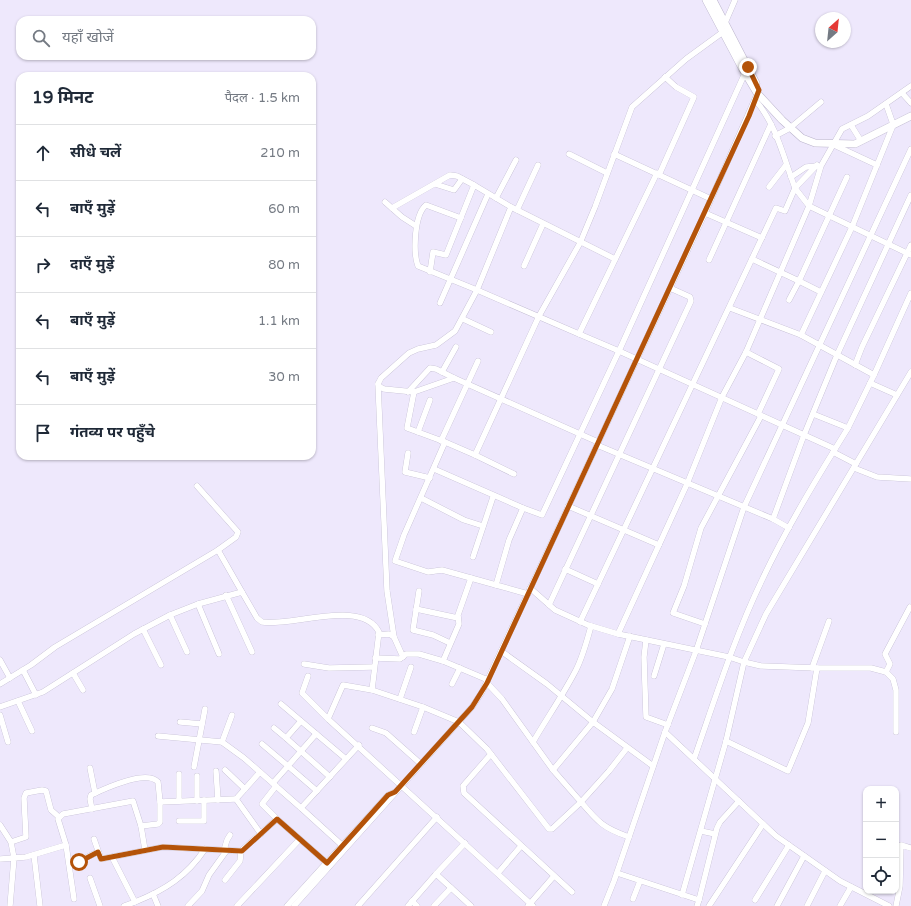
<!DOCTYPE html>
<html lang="hi">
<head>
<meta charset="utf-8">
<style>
	:root { --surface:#fff; --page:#f2f2f3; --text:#1f2937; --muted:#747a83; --line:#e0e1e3 }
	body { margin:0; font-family:"Varela Round","Noto Sans Devanagari",sans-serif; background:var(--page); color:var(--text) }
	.controls { position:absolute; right:12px; bottom:12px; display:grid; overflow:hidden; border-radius:8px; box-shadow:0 1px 3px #0004 }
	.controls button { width:36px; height:36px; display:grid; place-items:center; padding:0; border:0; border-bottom:1px solid var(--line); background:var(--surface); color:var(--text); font:20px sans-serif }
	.compass { position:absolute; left:815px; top:12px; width:36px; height:36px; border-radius:50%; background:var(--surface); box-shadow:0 1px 3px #0004; rotate:27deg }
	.stop { position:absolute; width:12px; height:12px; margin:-9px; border:3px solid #b45309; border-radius:50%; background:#fff }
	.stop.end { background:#b45309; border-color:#fff; box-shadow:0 1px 4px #0008 }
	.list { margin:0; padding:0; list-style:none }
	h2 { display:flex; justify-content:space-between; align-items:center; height:52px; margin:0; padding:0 16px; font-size:17px }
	h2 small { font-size:13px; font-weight:400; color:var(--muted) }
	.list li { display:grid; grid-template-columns:26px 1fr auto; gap:12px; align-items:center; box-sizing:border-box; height:56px; padding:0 16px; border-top:1px solid var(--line) }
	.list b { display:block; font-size:15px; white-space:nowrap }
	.list em { font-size:13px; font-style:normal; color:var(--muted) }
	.icon { flex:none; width:22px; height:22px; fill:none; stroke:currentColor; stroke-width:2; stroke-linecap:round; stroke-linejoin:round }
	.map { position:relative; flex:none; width:911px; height:906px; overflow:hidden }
	.search { position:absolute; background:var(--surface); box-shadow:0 1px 3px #0004; left:16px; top:16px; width:300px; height:44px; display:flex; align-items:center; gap:10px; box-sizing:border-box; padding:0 14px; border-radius:12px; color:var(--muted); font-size:15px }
	.panel { position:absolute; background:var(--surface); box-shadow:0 1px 3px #0004; left:16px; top:72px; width:300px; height:388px; border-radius:12px }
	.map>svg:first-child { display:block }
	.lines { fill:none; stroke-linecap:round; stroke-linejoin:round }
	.minor-casing { stroke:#bbb4cc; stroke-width:6 }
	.major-casing { stroke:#bbb4cc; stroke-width:8 }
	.minor { stroke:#fff; stroke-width:5.5 }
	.major { stroke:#fff; stroke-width:7 }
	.route { stroke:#b45309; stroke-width:5 }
</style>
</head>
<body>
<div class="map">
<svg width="911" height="906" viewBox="0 0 911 906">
	<rect width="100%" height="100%" fill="#eee8fc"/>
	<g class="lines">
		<defs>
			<g id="minor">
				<polyline points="725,23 735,0"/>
				<polyline points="902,93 911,103"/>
				<path d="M 755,100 C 776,123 784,159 795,188 L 817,165"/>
				<polyline points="886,104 893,124"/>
				<polyline points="851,125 861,141"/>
				<polyline points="775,136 790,128 821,102"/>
				<polyline points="834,145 877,165"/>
				<polyline points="569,154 607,173"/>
				<polyline points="614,154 711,199"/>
				<polyline points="659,175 694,97 676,87 665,77"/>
				<polyline points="791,177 806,167 818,166"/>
				<polyline points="435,184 454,190 462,179"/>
				<polyline points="769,187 786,165"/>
				<polyline points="496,198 516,160"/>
				<polyline points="385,202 402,217 416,226"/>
				<polyline points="511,207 615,259"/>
				<polyline points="392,208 450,175 457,176 474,185"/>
				<polyline points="517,210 538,165"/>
				<polyline points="705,213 762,238"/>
				<polyline points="752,259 799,281 847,177"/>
				<polyline points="709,260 771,124"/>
				<polyline points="524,266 543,224"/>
				<polyline points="430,272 433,252 446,255 474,185 511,207 477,290 579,334"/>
				<polyline points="789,300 799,281 821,292"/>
				<polyline points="440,303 488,194"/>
				<polyline points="730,308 801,335 874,375 848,428 835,449"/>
				<polyline points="463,319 491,332"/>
				<polyline points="801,335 852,227 894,123"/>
				<polyline points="746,352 779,369 758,414"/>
				<polyline points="855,365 862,347 911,245"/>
				<polyline points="442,372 456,347"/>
				<polyline points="874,375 911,293"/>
				<polyline points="870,383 897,395"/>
				<polyline points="378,384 387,591 394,637"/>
				<polyline points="408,392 430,368 436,369 454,378"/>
				<path d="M 414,392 L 384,389 L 380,387 L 378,384 L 381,378 L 409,353 L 418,349 L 436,345 L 455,331 L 477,290 L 418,266 C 413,253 414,215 426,205 L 461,218"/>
				<polyline points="813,414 848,428"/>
				<polyline points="418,432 430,400"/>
				<polyline points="441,441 478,361"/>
				<polyline points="445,442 475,455 539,316 580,243 595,207 632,107 686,59 723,32"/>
				<polyline points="597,445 773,519"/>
				<polyline points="833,452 856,464"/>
				<polyline points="408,453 405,472 430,478"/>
				<polyline points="475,455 514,474"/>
				<polyline points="854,468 877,477 911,479"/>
				<polyline points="434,469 523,508"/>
				<polyline points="197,486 238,532 236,537 218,550"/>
				<polyline points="421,498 464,520 483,526"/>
				<polyline points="568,506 659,545"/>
				<polyline points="789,528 773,519 804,435 837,355 911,195"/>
				<polyline points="473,557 493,497"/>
				<polyline points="565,569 598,584"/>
				<polyline points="471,578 458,615 459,624 443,661 488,680"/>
				<polyline points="496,585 442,570 428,572 395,561 404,535 445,442 407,428 414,392 454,378 598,442"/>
				<polyline points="530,588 555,610 588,625 618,634 729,657 744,662 766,614 911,372"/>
				<polyline points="419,591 413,630 433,635 450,643"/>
				<polyline points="528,594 496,585 509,540 523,508 542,515 619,351 579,334 657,173"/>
				<polyline points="226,595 252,652"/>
				<polyline points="198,604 219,654"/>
				<polyline points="549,605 691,301 690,297 670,288"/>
				<polyline points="416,609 458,618"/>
				<polyline points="170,615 187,652"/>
				<polyline points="580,622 776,208 785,211 795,188 809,206 911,255"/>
				<polyline points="705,624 673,613 684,586 701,528 761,416"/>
				<polyline points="143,629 161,665"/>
				<polyline points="618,634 687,484 722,397 746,352 809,206 821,166 842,129 868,116 911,86"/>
				<polyline points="378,635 389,634 394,637 403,657"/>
				<polyline points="646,640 644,657 646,717 668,725"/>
				<polyline points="501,651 547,684 593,722 612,689 630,636"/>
				<polyline points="375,658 400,659 406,654 419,654 443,661"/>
				<polyline points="0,660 10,678"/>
				<polyline points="304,664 329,668 374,667"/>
				<polyline points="812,668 829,621"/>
				<polyline points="23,670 36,695"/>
				<polyline points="886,672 890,664 885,654 910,607"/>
				<polyline points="73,673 83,690"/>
				<polyline points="308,676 302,693 328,719 343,685 372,690"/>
				<polyline points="654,676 664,644"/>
				<polyline points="487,683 502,699 553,770 593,722 653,766"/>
				<polyline points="0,684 31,665 55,647 218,550 242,592"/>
				<polyline points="452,684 460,668"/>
				<polyline points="400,699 411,667"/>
				<polyline points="18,701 32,731"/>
				<polyline points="281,704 301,721"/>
				<path d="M 0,707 L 43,692 L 134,634 L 170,615 L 198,604 L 242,592 L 257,618 L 262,622 C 292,627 362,598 379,632 L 372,690 L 423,707 L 459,722 L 487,749 L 549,829 L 552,829 L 581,802 C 598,822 603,828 629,837"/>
				<polyline points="0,715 8,742"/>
				<polyline points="328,719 533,906"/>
				<polyline points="180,722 202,724"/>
				<polyline points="274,728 286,738"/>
				<polyline points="372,728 386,733 421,764"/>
				<polyline points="414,732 423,707"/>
				<polyline points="316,734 288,766 317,791"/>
				<polyline points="158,736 222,742 244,758 301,808"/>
				<polyline points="726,741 788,771 808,723 817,668"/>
				<polyline points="222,742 232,715"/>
				<path d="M 533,742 C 547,718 563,695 576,670 C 583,656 587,641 591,626"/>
				<polyline points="262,744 288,766 273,783"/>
				<polyline points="491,754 463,786 464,793 572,892"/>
				<path d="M 694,759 C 715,699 734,638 762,580 C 783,535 809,491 835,449 L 619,351 L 745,73"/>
				<polyline points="194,767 205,709"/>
				<polyline points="90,768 95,793"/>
				<polyline points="225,770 245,789"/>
				<polyline points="553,770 581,802 609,771 627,748"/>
				<polyline points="216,771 218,800"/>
				<polyline points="260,772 236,799 261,834"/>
				<polyline points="179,774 179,801"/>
				<polyline points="330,777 286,738 301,721 346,759"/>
				<polyline points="276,786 262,804 277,819"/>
				<polyline points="197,801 197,776"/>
				<path d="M 92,809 L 90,799 L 91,795 C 104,789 146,769 158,782 L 160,802 L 236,799"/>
				<polyline points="179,821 204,821 204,800"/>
				<polyline points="0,825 11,842 14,858 0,859"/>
				<polyline points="141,826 158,824 160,822 160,802"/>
				<polyline points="701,831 715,834"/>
				<polyline points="94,839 101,859 163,847 241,851 277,819 327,863"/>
				<polyline points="11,842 26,837 24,798 26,793 42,790 46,791 51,810 59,817"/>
				<polyline points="465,843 436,874 471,906"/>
				<polyline points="66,845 74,899"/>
				<polyline points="344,847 301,808 359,745"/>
				<polyline points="224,850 227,840 230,835"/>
				<polyline points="34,855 40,906"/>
				<path d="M 112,857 L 135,902 C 165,890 187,876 205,849"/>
				<polyline points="69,863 79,861 98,852"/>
				<polyline points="498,873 521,846"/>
				<polyline points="617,873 699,900 717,828 720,822 739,801"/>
				<polyline points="90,878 100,906"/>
				<polyline points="225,880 240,861 241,851"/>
				<polyline points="153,894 158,906"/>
				<polyline points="682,895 726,741 744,662 761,666 817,668 871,668 886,672 893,679 896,690 896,732"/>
				<polyline points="633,899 640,881"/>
				<polyline points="755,900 789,845"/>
				<polyline points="412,901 417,906"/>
				<polyline points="10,906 14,858 26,857 66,845 58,819 63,814 133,801 141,826 145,850"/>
				<polyline points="124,906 135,902"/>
				<polyline points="188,906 202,891 209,875 227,850"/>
				<polyline points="237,906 299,840"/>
				<polyline points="287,906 388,795 395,792"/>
				<polyline points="294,906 472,707 482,692 705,213 758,92"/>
				<polyline points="358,906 437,817"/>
				<polyline points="408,906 436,874"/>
				<polyline points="434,906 451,888"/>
				<polyline points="528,906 554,876"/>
				<polyline points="604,906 614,881 665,732"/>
				<polyline points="697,906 699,900"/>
				<polyline points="709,906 763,824"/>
				<polyline points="777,906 804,856"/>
				<polyline points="807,906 825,871"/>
				<polyline points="840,906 851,887"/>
				<polyline points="889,906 840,881 776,836 665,732 696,651 744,507 911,149"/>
				<polyline points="896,906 900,886 901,845 911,848"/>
			</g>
			<g id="major">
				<polyline points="706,0 742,68 757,93 782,120 802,138 815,143 855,144 911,116"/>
				<polyline points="713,0 756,83"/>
			</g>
		</defs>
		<use href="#minor" class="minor-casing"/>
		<use href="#major" class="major-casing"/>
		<use href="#minor" class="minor"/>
		<use href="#major" class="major"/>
	</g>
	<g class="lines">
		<polyline class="route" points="79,862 98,852 101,859 163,847 242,851 277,819 327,863 388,795 395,792 472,707 487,683 749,116 759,90 748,67"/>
	</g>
</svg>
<div class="controls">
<button>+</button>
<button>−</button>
<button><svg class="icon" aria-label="locate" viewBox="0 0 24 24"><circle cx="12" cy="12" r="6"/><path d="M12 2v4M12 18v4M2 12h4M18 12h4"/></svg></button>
</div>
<svg class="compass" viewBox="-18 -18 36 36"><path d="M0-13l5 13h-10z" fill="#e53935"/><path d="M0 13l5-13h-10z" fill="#747a83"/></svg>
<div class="stop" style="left:79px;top:862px"></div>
<div class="stop end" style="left:748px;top:67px"></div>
<div class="search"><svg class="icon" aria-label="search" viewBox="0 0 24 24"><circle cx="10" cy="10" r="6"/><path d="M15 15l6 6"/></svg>यहाँ खोजें</div>
<section class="panel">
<h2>19 मिनट<small>पैदल · 1.5 km</small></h2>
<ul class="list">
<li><svg class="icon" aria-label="ahead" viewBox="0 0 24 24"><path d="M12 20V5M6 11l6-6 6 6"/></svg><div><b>सीधे चलें</b></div><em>210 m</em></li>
<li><svg class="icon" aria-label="left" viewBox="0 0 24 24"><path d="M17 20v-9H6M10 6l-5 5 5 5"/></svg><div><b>बाएँ मुड़ें</b></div><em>60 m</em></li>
<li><svg class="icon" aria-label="right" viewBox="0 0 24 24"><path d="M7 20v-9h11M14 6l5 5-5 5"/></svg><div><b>दाएँ मुड़ें</b></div><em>80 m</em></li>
<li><svg class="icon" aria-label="left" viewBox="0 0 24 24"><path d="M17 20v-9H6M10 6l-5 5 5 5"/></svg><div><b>बाएँ मुड़ें</b></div><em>1.1 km</em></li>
<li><svg class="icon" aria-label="left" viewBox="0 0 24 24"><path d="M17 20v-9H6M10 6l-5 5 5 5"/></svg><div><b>बाएँ मुड़ें</b></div><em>30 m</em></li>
<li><svg class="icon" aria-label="arrive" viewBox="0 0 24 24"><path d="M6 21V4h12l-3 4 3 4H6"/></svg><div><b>गंतव्य पर पहुँचे</b></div></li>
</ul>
</section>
</div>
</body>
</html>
